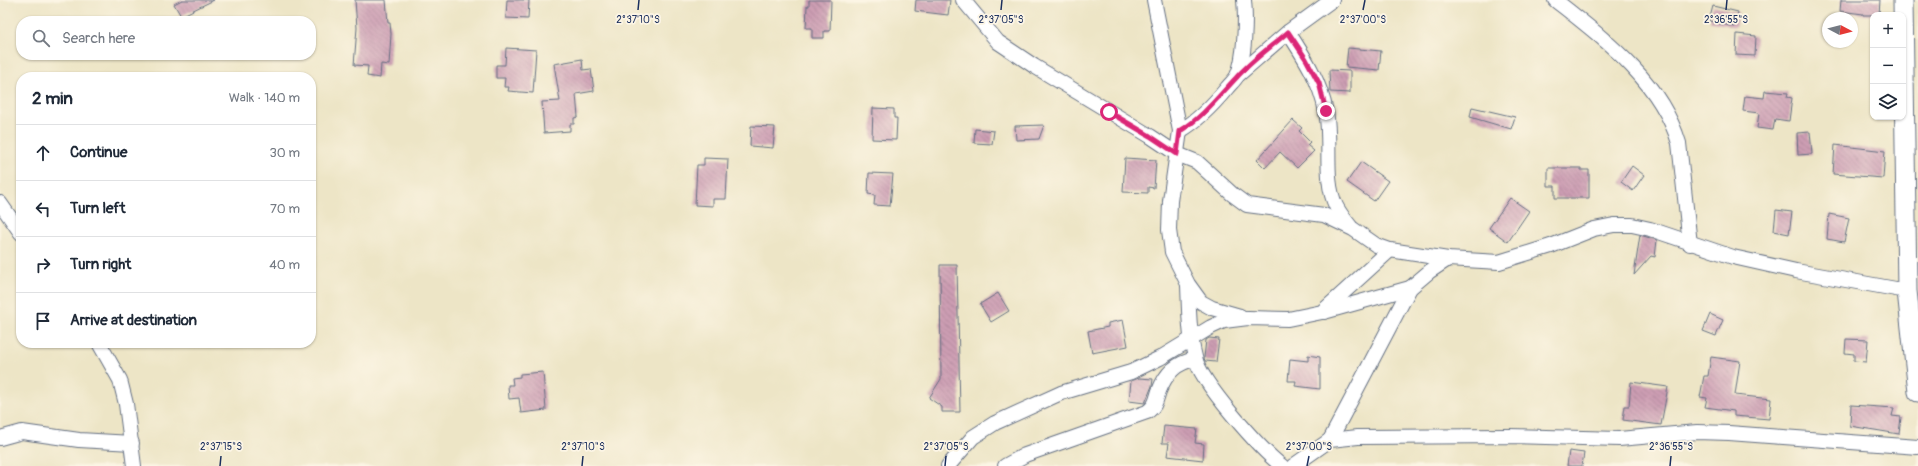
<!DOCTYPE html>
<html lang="en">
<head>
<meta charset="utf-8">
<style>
	:root { --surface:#fff; --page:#f2f2f3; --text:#1f2937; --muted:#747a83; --line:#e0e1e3 }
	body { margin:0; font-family:Pangolin,sans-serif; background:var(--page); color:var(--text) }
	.controls { position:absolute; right:12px; top:12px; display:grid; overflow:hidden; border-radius:8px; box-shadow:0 1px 3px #0004 }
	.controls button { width:36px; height:36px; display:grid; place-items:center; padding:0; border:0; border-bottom:1px solid var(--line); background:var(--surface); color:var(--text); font:20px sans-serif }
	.compass { position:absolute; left:1822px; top:12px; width:36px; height:36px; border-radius:50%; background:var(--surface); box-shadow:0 1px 3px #0004; rotate:97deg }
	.stop { position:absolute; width:12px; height:12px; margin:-9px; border:3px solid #db2777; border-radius:50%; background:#fff }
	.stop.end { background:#db2777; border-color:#fff; box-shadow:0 1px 4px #0008 }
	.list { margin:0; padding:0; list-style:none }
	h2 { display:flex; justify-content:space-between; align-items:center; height:52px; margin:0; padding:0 16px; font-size:17px }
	h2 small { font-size:13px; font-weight:400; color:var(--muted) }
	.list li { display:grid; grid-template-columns:26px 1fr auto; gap:12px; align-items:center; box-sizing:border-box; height:56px; padding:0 16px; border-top:1px solid var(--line) }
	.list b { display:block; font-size:15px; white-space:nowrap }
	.list em { font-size:13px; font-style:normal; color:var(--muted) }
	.icon { flex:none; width:22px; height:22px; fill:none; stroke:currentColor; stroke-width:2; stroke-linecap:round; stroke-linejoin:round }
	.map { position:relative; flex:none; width:1918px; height:466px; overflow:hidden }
	.search { position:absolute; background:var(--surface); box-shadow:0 1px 3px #0004; left:16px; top:16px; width:300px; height:44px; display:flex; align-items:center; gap:10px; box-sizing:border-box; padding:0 14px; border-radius:16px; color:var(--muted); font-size:15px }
	.panel { position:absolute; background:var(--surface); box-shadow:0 1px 3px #0004; left:16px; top:72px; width:300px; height:276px; border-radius:16px }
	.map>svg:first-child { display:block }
	.building { fill:url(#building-back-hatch) }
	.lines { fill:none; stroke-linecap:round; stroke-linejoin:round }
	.minor-casing { stroke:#646f82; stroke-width:16 }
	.secondary-casing { stroke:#646f82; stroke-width:21 }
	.minor { stroke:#fff; stroke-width:14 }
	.secondary { stroke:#fff; stroke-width:19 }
	.route { stroke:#db2777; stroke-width:5 }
	.ticks { fill:none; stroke:#1b2f5e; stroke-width:1.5 }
	.ticks-label { font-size:10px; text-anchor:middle; fill:#1b2f5e; stroke:#fcf5e5; stroke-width:3.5; stroke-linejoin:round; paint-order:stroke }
</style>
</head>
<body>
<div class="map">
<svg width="1918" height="466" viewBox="0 0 1918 466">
	<defs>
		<pattern id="building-back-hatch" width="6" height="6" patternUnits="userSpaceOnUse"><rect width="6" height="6" fill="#cd9eb3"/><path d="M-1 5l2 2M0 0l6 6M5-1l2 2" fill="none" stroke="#a68195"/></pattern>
	</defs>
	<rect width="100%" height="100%" fill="#fcf5e5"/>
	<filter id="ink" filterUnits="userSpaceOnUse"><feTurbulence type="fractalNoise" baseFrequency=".025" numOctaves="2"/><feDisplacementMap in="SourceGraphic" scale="8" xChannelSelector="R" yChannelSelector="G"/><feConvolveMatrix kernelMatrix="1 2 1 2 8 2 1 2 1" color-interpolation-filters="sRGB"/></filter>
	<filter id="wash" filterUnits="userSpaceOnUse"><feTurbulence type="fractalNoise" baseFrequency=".012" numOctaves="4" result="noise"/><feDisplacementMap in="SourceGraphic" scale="16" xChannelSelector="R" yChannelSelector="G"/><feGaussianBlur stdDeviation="0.9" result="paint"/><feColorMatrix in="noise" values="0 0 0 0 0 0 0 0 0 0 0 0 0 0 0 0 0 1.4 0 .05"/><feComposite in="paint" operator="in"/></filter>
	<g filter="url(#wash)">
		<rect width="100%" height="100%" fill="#ede5c6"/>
		<g id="blocks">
			<g class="building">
				<polygon points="182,0 214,0 181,16 174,4"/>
				<polygon points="355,0 386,0 388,23 390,23 391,34 389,65 381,64 380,78 367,76 368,66 354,65 357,28"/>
				<polygon points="507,0 529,0 528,19 506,18"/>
				<polygon points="809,0 831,0 830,31 824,31 824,38 812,38 812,28 806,28 807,6 809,6"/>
				<polygon points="916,0 950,0 948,15 915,11"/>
				<polygon points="1841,0 1880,0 1879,15 1863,15 1863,14 1840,11"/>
				<polygon points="1713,6 1738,12 1735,27 1709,21"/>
				<polygon points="1737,34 1756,36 1755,56 1736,55"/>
				<polygon points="506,48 536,50 533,93 508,91 509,87 504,87 505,78 496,78 496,65 505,65"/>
				<polygon points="1348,48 1381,51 1379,70 1346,67"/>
				<polygon points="582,59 583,70 591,69 594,91 576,94 578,117 574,118 574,124 570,124 570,131 544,133 542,102 560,101 554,64"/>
				<polygon points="1329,70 1350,71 1350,93 1330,92"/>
				<polygon points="1765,91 1788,93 1787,97 1792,98 1789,121 1775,119 1773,130 1757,128 1759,113 1743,111 1745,96 1764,98"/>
				<polygon points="1472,107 1515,117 1511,129 1470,117"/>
				<polygon points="873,108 894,109 894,118 897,118 896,140 872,139"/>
				<polygon points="1293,120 1302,128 1299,131 1310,142 1307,145 1314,151 1297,168 1280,152 1265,168 1257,160"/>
				<polygon points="1044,125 1039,139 1016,140 1015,126"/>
				<polygon points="751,126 775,127 773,148 750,146"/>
				<polygon points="975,129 994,131 992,144 974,143"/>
				<polygon points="1810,132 1812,154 1798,155 1797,133"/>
				<polygon points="1835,145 1885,151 1883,178 1833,174"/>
				<polygon points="704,158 728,159 726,199 713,199 713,206 695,205 697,165 704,165"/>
				<polygon points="1125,158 1156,160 1154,188 1148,187 1148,193 1123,192"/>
				<polygon points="1361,162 1388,181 1374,201 1347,182"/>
				<polygon points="1632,166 1644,175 1633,191 1621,182"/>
				<polygon points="1548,168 1581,168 1581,170 1589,170 1589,198 1555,198 1555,186 1548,186"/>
				<polygon points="869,173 893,174 890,206 874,205 875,195 868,194"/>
				<polygon points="1510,198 1529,211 1508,242 1489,228"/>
				<polygon points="1776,210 1792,212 1789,234 1774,231"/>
				<polygon points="1829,214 1849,218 1844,242 1827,239"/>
				<polygon points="1640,235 1657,240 1655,257 1651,256 1634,275"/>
				<polygon points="940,265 957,265 960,412 942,412 942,407 929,398 941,379"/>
				<polygon points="998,293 1009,311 991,322 980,304"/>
				<polygon points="1710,314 1723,320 1716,336 1703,331"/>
				<polygon points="1123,320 1128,346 1092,353 1088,331 1108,327 1108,323"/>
				<polygon points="1209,338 1219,339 1216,362 1205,361 1204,358 1206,340"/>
				<polygon points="1846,339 1868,340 1866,362 1854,361 1854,354 1845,353"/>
				<polygon points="1308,355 1320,357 1320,389 1295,386 1296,381 1288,381 1290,359 1308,361"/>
				<polygon points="1711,357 1740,361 1735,395 1771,399 1769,419 1734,416 1734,411 1705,407 1707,398 1700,397 1704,376 1708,376"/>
				<polygon points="543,372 546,410 521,413 519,398 509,399 508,385 513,385 512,378 520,377 520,374"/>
				<polygon points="1139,378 1153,379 1152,386 1145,403 1129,401 1131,381"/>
				<polygon points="1631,382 1668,387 1661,425 1623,420 1625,406 1629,406"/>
				<polygon points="1851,405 1894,408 1892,416 1901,417 1899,434 1850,426"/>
				<polygon points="1164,426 1197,429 1195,443 1204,444 1203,460 1167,456 1169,443 1162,443"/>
				<polygon points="1569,451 1584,453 1582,466 1567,466"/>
			</g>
		</g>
	</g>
	<g filter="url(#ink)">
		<use href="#blocks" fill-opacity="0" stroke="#646f82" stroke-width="1"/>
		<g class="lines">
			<defs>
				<g id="minor">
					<polyline points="963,0 998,42 1034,66 1150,136 1177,154 1197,162 1232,194 1247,205 1324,215 1353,229 1376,245 1390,250 1448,259 1499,262 1551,246 1594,229 1614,225 1632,225 1650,229 1733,257 1796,271 1907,291"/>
					<polyline points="1154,0 1180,131 1170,201 1169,230 1172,252 1188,284 1201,302 1212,308 1240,316"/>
					<path d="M 1555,0 C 1604,39 1660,80 1679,143 L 1690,244"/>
					<path d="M 1288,32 C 1305,58 1320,81 1326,112 C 1332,141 1323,180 1336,206 C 1340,214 1345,220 1350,226"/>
					<polyline points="1237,76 1288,32 1332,0"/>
					<path d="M 1180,131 C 1199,120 1213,105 1227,88 C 1230,84 1235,80 1237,76 C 1245,59 1246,19 1244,0"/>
					<polyline points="0,203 21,233"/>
					<path d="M 1188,285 C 1189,309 1189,334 1195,357 C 1200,382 1261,450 1282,466"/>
					<polyline points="1324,312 1410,288"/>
					<polyline points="99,343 120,380 126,404 134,466"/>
					<polyline points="0,438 22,432 79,440 132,443"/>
					<polyline points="1330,440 1410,288 1430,271 1448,259"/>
					<polyline points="948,466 973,437 995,423 1061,393 1131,372 1160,358 1211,327 1224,321 1248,318 1288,319 1322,312 1390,250"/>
					<path d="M 1005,466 L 1025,455 L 1147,412 C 1156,406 1156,400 1159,391 C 1166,373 1176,363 1195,359"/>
					<polyline points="1293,466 1330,440 1358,437 1509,436 1619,439 1697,432 1729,433 1918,447"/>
				</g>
				<polyline id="secondary" points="1903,0 1907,291 1918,392"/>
			</defs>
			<use href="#minor" class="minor-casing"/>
			<use href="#secondary" class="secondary-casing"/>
			<use href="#minor" class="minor"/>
			<use href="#secondary" class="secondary"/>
		</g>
	</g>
	<g class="lines" filter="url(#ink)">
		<path class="route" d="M 1109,112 L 1150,136 L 1177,154 L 1180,131 C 1203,117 1218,97 1236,78 C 1251,61 1271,47 1288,32 L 1306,59 L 1319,83 L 1326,111"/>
	</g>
	<path class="ticks" d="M 638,10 L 639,0M 1001,10 L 1002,0M 1363,10 L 1365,0M 1726,10 L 1727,0M 220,466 L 221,456M 582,466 L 583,456M 945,466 L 946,456M 1307,466 L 1309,456M 1670,466 L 1671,456"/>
	<g class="ticks-label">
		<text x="638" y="23">2°37'10"S</text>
		<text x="1001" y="23">2°37'05"S</text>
		<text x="1363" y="23">2°37'00"S</text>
		<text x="1726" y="23">2°36'55"S</text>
		<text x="221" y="450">2°37'15"S</text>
		<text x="583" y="450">2°37'10"S</text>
		<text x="946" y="450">2°37'05"S</text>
		<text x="1309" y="450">2°37'00"S</text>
		<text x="1671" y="450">2°36'55"S</text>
	</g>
</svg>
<div class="controls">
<button>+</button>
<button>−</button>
<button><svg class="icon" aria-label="layers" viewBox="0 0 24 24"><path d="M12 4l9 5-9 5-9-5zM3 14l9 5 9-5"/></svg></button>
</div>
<svg class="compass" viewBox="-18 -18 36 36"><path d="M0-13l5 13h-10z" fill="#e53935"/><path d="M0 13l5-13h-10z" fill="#747a83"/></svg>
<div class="stop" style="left:1109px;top:112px"></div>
<div class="stop end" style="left:1326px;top:111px"></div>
<div class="search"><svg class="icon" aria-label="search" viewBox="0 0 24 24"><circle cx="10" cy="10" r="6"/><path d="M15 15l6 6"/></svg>Search here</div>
<section class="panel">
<h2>2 min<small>Walk · 140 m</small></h2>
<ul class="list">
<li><svg class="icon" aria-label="ahead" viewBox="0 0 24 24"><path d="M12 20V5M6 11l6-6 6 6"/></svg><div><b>Continue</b></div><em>30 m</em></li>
<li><svg class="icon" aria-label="left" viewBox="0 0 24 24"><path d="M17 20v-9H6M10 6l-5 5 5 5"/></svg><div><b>Turn left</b></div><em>70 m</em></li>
<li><svg class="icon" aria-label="right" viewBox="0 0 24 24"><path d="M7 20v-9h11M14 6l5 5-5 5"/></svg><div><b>Turn right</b></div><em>40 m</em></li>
<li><svg class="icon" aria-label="arrive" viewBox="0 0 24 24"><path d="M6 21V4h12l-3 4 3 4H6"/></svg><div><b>Arrive at destination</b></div></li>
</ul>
</section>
</div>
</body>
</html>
